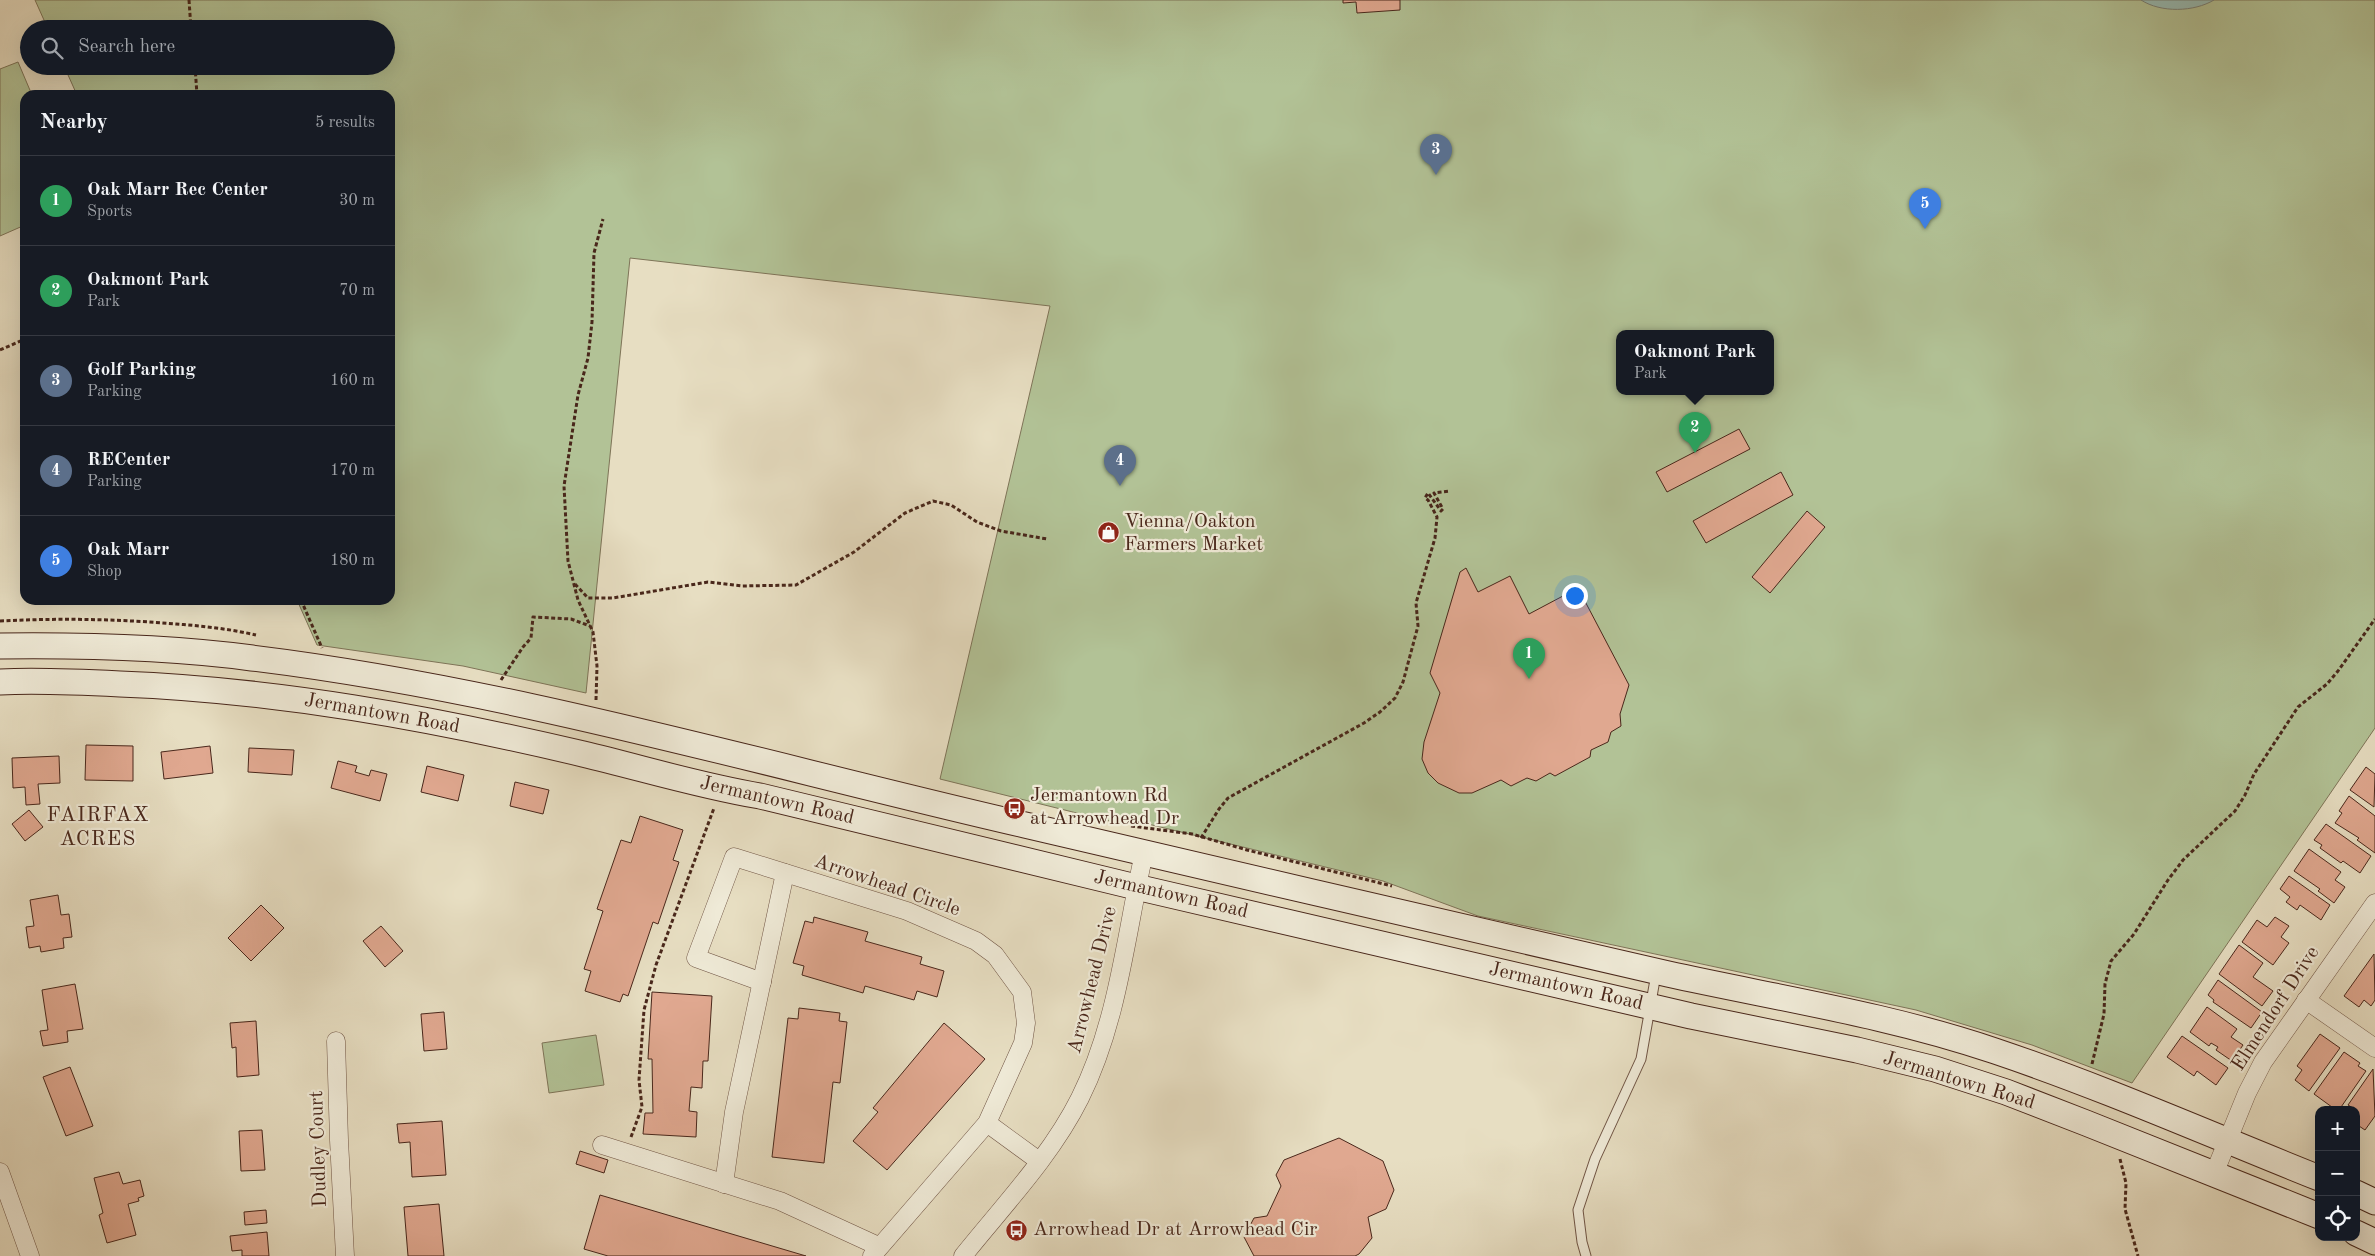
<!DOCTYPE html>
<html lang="en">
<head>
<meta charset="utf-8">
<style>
	:root { --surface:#171b24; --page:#242831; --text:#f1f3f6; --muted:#9ea1a6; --line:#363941; --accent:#c59692 }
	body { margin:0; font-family:"Old Standard TT",serif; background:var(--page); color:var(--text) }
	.controls { position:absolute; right:15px; bottom:15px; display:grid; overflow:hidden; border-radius:10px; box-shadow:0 5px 20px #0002 }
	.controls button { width:45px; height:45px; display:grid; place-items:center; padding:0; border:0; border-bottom:1px solid var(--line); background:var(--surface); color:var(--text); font:25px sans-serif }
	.you { position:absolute; left:1574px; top:595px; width:18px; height:18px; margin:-12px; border:4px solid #fff; border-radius:50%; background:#1a73e8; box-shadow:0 0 0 8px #1a73e833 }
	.badge { display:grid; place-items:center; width:32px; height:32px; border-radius:50%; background:var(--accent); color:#fff; font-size:16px; font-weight:700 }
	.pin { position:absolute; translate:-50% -41px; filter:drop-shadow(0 1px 2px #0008) }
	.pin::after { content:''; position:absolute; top:26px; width:18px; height:15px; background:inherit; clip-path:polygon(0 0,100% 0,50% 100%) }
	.popup { position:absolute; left:1616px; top:330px; width:158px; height:65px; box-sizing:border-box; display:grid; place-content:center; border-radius:10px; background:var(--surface); filter:drop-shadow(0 1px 4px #0005); font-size:16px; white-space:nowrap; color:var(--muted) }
	.popup b { font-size:19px; color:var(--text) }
	.popup::after { content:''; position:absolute; left:50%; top:100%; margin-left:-10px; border:10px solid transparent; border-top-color:var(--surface) }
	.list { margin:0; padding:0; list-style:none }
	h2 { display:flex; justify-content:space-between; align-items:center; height:65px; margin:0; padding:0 20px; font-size:21px }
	h2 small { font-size:16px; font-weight:400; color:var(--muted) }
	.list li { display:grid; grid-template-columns:32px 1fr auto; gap:15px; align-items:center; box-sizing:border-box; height:90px; padding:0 20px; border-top:1px solid var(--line) }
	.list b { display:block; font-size:19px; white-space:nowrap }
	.list p { margin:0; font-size:16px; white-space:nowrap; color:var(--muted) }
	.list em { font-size:16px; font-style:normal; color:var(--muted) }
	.icon { flex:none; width:28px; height:28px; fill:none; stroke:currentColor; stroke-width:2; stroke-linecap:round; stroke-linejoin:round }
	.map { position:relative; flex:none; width:2375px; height:1256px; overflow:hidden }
	.search { position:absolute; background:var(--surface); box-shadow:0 5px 20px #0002; left:20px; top:20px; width:375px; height:55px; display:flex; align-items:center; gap:12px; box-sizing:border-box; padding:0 18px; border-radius:28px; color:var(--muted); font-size:19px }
	.panel { position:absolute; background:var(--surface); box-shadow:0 5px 20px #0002; left:20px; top:90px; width:375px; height:515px; border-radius:15px }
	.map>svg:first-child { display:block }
	.green { fill:#b2c296; stroke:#7e7458; fill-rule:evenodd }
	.water { fill:#97bcb5; stroke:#788077 }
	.building { fill:#e0a890; stroke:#49271b }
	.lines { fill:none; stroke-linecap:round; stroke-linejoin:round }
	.lane-casing { stroke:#705545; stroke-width:11 }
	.street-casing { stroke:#705545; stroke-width:19 }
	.secondary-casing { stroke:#49271b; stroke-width:27 }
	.path { stroke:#49271b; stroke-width:3; stroke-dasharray:4 2.5; stroke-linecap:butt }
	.lane { stroke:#efead7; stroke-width:9 }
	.street { stroke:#efead7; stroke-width:18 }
	.secondary { stroke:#efead7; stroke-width:25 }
	.labels { text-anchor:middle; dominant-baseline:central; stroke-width:4.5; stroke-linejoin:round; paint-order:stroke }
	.poi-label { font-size:20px; fill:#49271b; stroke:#efead7; text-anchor:start }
	.street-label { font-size:20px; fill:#49271b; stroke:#efead7 }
	.neighbourhood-label { font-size:21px; letter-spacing:1px; fill:#49271b; stroke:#efead7 }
</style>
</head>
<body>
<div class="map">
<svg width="2375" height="1256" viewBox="0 0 2375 1256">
	<rect width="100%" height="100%" fill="#e7dec2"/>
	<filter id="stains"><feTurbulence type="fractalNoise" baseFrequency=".004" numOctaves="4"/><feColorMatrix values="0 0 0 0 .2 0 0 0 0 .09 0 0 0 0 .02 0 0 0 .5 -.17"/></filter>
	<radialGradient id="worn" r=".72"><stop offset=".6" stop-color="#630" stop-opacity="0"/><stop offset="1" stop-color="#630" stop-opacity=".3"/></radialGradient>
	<g class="green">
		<path d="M 35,0 L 2375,0 L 2375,728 L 2132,1083 L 2032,1045 L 1916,1010 L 1478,916 L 1383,881 L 1115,816 L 1113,822 L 940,779 L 1050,306 L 630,258 L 586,693 L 463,666 L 317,645 L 297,600 L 390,600 L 390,95 L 77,95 L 64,66 L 386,66 L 386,29 L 48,29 ZM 1620,334 L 1770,334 L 1770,392 L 1620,392 Z"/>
		<polygon points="18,62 32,95 25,95 25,225 0,236 0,69"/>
		<polygon points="596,1035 604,1085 549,1093 542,1043"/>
	</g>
	<path class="water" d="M 2141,0 L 2214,0 C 2194,12 2161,13 2141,0 Z"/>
	<g class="building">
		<polygon points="1343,0 1400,0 1400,10 1357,13 1356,2 1343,3"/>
		<polygon points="1739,429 1750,449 1667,492 1656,472"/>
		<polygon points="1781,472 1793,495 1706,543 1693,521"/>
		<polygon points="1807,511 1825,527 1770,593 1752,577"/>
		<polygon points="1466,568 1478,592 1510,576 1529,614 1578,588 1629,685 1620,714 1621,726 1611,732 1608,742 1591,750 1590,757 1555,776 1550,773 1536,781 1527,778 1511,786 1501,780 1472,793 1459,793 1438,783 1428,773 1422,759 1424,742 1440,693 1430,673 1460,572"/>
		<polygon points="86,745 133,746 133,781 85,780"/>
		<polygon points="210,746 213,773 164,779 161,752"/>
		<polygon points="249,748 294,750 292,775 248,772"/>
		<polygon points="59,756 60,783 38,784 40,804 26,805 25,787 13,788 12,758"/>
		<polygon points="338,761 357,766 355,772 369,776 371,770 387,774 380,801 331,788"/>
		<polygon points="427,766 464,775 458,801 421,792"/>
		<polygon points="2366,767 2375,774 2374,807 2350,790"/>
		<polygon points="515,782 549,790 543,814 510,806"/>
		<polygon points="2349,796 2375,816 2375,853 2357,840 2359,838 2335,823 2342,813 2339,811"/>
		<polygon points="29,810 43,827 25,841 12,824"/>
		<polygon points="640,816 683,830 673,860 679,862 658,924 653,922 628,996 623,994 620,1002 585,991 591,971 584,969 603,911 597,909 621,840 631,843"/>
		<polygon points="2326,824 2371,856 2360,873 2343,861 2341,863 2320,848 2322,845 2314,840"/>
		<polygon points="2309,849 2341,872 2335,880 2345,887 2334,903 2318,891 2320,889 2294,871"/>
		<polygon points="2289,876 2330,905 2321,920 2300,905 2297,910 2286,902 2290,897 2280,889"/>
		<polygon points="58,895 61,915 69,914 72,937 63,938 64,948 41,952 40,946 29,948 26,927 34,926 30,900"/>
		<polygon points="261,905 284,928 251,961 228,938"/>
		<polygon points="814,917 868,932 865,941 922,957 920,964 944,971 937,997 917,991 914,1000 865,986 863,993 802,975 804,966 793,963 805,921 813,923"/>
		<polygon points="2275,917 2289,926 2281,937 2289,943 2273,965 2242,942 2257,920 2267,927"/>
		<polygon points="381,926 403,951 385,967 363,941"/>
		<polygon points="2239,945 2263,963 2253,977 2273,991 2262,1006 2219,974"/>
		<polygon points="2374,954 2375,1000 2371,1006 2364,1000 2359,1007 2344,996"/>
		<polygon points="2218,980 2262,1012 2251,1028 2213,1002 2214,1000 2208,995"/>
		<polygon points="75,984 83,1029 67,1031 68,1042 43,1046 40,1031 48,1030 42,990"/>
		<polygon points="652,992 712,996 708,1061 703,1061 702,1088 691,1087 689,1111 697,1112 696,1137 643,1134 645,1113 653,1113 652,1059 648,1059"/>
		<polygon points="2207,1007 2237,1029 2231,1037 2243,1045 2232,1061 2216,1050 2218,1047 2211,1043 2209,1046 2190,1032"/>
		<polygon points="799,1008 840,1013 839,1021 847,1022 840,1083 833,1082 824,1163 772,1157 788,1018 798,1019"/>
		<polygon points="444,1012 447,1049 424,1051 421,1014"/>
		<polygon points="256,1021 259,1075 237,1077 236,1047 232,1048 230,1023"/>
		<polygon points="944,1023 985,1059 887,1170 853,1141 878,1112 873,1108"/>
		<polygon points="2320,1034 2340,1048 2309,1091 2295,1080 2302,1070 2297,1066"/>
		<polygon points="2182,1036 2228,1068 2216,1085 2197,1071 2194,1076 2167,1057"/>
		<polygon points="2344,1052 2360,1063 2358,1066 2366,1071 2339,1110 2336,1110 2314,1094"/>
		<polygon points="70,1067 93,1126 66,1136 43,1077"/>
		<polygon points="2373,1069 2375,1116 2365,1130 2356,1124 2356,1110 2348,1105"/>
		<polygon points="442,1121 446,1175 412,1177 410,1142 399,1143 397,1124"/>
		<polygon points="262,1130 265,1170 241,1171 239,1131"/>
		<polygon points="1339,1138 1383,1161 1394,1190 1386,1209 1368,1217 1372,1238 1359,1254 1355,1256 1254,1256 1244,1237 1254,1218 1267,1216 1281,1186 1276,1175 1284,1160"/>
		<polygon points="580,1151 608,1160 604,1173 576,1164"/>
		<polygon points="119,1172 123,1184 140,1180 144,1196 138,1198 139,1201 128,1204 136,1235 107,1243 99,1215 103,1213 94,1178"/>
		<polygon points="600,1195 806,1256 608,1256 584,1249"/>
		<polygon points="439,1204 444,1256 408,1256 404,1207"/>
		<polygon points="266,1210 267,1223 245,1225 244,1212"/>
		<polygon points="267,1232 269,1256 242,1256 242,1250 232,1251 230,1236"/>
	</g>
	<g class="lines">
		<defs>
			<polyline id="lane" points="1586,1256 1582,1242 1578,1210 1595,1159 1641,1059 1656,974"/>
			<g id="street">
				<polyline points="762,982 696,958 734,857 907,911 976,941 995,955 1022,992 1026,1023 1023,1043 987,1123 872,1256"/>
				<polyline points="2306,1000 2375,1048"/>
				<polyline points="336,1041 339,1140 345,1256"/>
				<polyline points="987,1123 1039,1161"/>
				<polyline points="602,1145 780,1201 878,1246"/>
				<polyline points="0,1172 30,1256"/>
				<polyline points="2214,1174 2247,1093 2263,1062 2375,903"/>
				<polyline points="724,1184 734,1112 785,873"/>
				<path d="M 963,1256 C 1003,1206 1051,1156 1080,1098 C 1118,1022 1126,934 1144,853"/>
			</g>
			<g id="secondary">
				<path d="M 0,646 C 83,645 169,647 252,658 C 514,690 768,766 1025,825 C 1239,875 1454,925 1668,974 C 1777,998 1889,1015 1995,1051 C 2105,1088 2211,1135 2319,1178"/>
				<path d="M 0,682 C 40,680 80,682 120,684 C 277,690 431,718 583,754 C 642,768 700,786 760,796 L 1136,887 L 1691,1016 L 1857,1050 L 1935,1069 L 2006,1092 L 2086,1123 L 2319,1216"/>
				<polyline points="2356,1193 2375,1202"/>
				<polyline points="2356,1233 2375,1242"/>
			</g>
		</defs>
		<use href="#lane" class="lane-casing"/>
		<use href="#street" class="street-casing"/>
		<use href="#secondary" class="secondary-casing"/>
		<g class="path">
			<polyline points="189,0 191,29"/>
			<polyline points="195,66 197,95"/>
			<polyline points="0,350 25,339"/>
			<polyline points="575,584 588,598 613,598 708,582 742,586 796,585 854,552 905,513 933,501 951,505 977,522 1001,531 1047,539"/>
			<polyline points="301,600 322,648"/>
			<path d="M 0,621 C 59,618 118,619 176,624 C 203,626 230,629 256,635"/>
			<polyline points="501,680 523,647 531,638 533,617 571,619 590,626"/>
			<polyline points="596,700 597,666 593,632 578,600 568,561 564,486 578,395 588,358 592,322 594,253 603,219"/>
			<polyline points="1131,826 1192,834 1247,850 1392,886"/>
			<polyline points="1201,838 1219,809 1228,798 1364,723 1380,712 1395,698 1403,682 1418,626 1416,603 1435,538 1437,517 1428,500 1425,498 1428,493 1441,511 1443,509 1434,493 1450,491"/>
			<polyline points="2092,1064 2104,1014 2105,984 2111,961 2134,934 2168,880 2183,860 2235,811 2245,795 2254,774 2298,707 2327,684 2338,671 2375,619"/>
			<polyline points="631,1137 642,1107 639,1080 644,1010 656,965 714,808"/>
			<polyline points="2120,1159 2126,1183 2125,1209 2138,1256"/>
		</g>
		<use href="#lane" class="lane"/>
		<use href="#street" class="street"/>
		<use href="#secondary" class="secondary"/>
	</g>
	<defs>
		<symbol id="shop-disc" viewBox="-11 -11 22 22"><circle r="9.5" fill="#8f2418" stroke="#efead7"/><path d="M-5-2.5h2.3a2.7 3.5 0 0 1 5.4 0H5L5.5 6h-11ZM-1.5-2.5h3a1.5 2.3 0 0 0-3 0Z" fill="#fff"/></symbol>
		<symbol id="bus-disc" viewBox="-11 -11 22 22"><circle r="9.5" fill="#8f2418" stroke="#efead7"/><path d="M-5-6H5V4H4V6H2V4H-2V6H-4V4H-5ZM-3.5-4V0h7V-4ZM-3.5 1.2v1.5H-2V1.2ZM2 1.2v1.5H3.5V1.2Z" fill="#fff"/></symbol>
	</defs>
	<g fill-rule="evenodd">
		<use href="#shop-disc" x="1096" y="520" width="25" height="25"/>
		<use href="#bus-disc" x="1002" y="796" width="25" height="25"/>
		<use href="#bus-disc" x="1004" y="1218" width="25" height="25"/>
	</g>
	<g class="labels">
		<g class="poi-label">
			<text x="1124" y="522">Vienna/Oakton<tspan x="1124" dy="23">Farmers Market</tspan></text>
			<text x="1030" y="796">Jermantown Rd<tspan x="1030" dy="23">at Arrowhead Dr</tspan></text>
			<text x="1033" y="1230">Arrowhead Dr at Arrowhead Cir</text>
		</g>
		<g class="street-label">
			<text transform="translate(382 714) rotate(10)">Jermantown Road</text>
			<text transform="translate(777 801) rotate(13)">Jermantown Road</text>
			<text transform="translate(887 886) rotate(19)">Arrowhead Circle</text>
			<text transform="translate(1171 895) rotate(13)">Jermantown Road</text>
			<text transform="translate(1093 980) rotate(-76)">Arrowhead Drive</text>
			<text transform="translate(1566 987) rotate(13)">Jermantown Road</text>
			<text transform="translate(2276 1009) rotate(-57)">Elmendorf Drive</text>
			<text transform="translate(1959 1081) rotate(17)">Jermantown Road</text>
			<text transform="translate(319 1149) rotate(-92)">Dudley Court</text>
		</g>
		<g class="neighbourhood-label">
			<text x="98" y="815">FAIRFAX<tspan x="98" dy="24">ACRES</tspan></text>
		</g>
	</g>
	<rect width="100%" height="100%" filter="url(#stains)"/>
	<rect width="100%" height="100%" fill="url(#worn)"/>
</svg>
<div class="controls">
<button>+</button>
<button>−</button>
<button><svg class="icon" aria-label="locate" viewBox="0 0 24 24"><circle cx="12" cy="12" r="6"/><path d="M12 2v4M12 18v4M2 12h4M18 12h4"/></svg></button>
</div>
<div class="you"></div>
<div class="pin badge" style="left:1529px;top:679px;background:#2e9e5b">1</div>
<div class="pin badge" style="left:1695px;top:453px;background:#2e9e5b">2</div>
<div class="popup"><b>Oakmont Park</b>Park</div>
<div class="pin badge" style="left:1436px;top:175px;background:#5c6f8a">3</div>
<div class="pin badge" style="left:1120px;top:486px;background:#5c6f8a">4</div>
<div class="pin badge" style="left:1925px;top:229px;background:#3f7fe0">5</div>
<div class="search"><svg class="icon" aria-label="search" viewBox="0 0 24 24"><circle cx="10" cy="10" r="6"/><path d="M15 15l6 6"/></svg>Search here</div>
<section class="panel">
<h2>Nearby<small>5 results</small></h2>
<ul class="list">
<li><span class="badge" style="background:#2e9e5b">1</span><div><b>Oak Marr Rec Center</b><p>Sports</p></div><em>30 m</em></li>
<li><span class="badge" style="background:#2e9e5b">2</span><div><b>Oakmont Park</b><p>Park</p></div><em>70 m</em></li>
<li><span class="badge" style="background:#5c6f8a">3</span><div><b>Golf Parking</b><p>Parking</p></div><em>160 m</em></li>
<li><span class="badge" style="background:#5c6f8a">4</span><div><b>RECenter</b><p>Parking</p></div><em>170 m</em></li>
<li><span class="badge" style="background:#3f7fe0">5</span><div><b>Oak Marr</b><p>Shop</p></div><em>180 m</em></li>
</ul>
</section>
</div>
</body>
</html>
